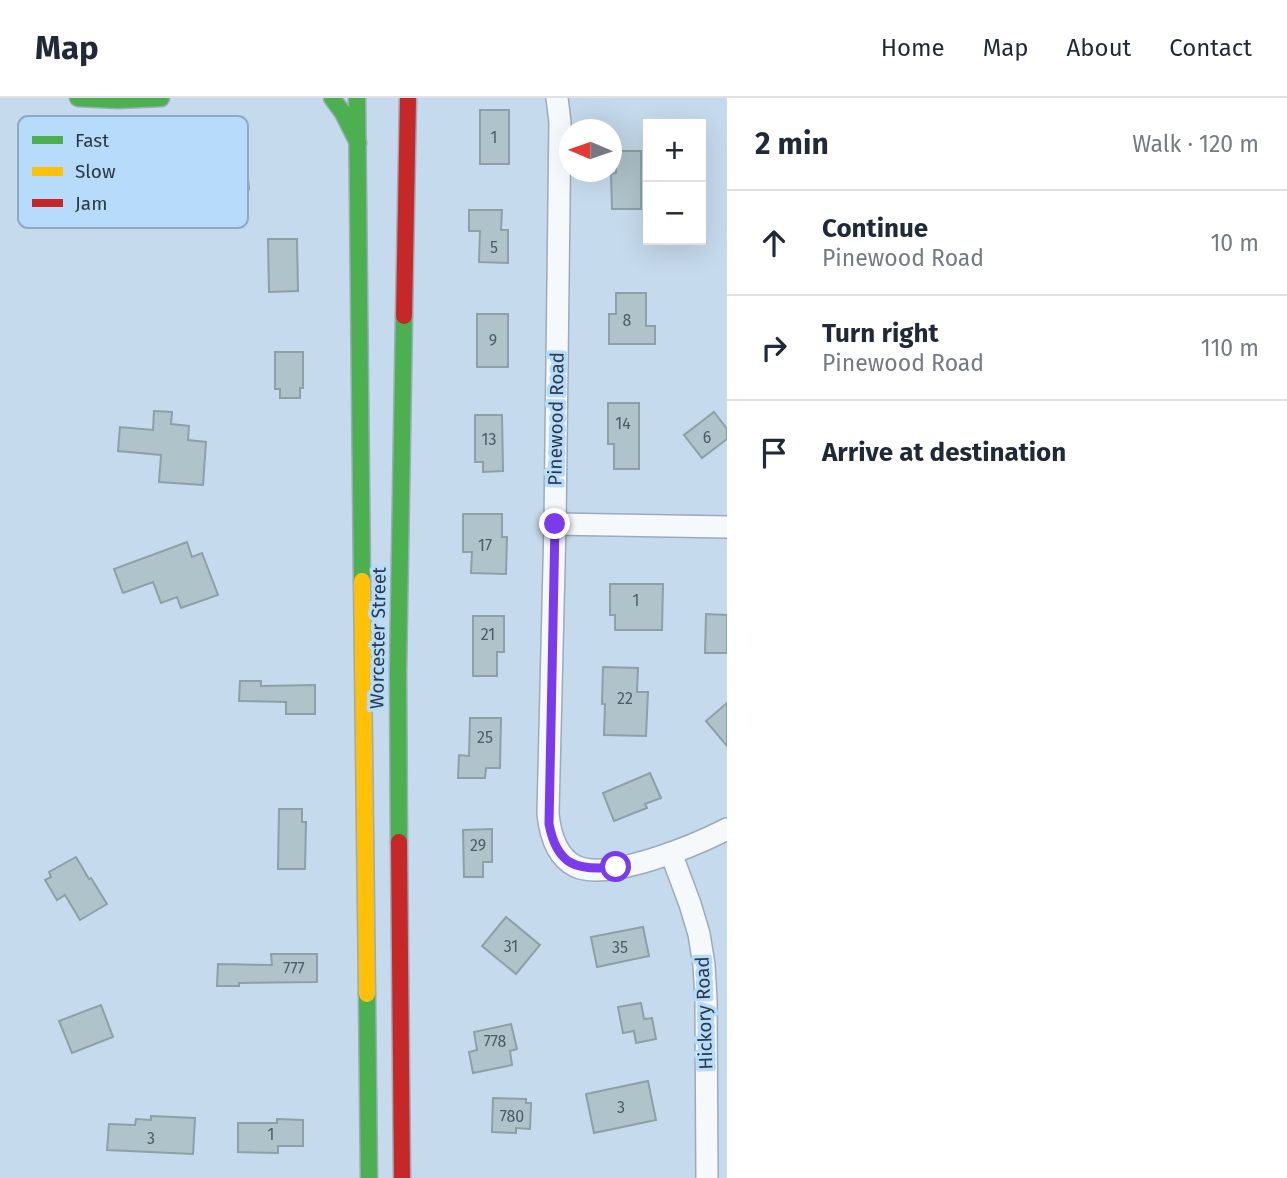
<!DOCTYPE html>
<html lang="en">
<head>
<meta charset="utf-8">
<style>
	:root { --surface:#fff; --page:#f2f2f3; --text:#1f2937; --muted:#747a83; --line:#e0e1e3 }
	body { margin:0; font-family:"Fira Sans",sans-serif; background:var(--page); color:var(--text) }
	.controls { position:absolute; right:21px; top:21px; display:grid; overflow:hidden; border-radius:0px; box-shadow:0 7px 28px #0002 }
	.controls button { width:63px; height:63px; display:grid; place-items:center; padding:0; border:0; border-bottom:2px solid var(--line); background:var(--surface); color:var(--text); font:35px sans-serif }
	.compass { position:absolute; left:559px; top:21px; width:63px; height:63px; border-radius:50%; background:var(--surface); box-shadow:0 7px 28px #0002; rotate:272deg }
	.stop { position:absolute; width:21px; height:21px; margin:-16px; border:5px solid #7c3aed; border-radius:50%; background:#fff }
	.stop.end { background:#7c3aed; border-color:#fff; box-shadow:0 2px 7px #0008 }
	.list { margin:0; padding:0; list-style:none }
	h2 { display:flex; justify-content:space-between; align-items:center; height:91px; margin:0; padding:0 28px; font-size:30px }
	h2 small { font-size:23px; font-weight:400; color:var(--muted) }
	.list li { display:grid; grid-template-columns:46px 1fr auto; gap:21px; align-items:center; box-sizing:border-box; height:105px; padding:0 28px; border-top:2px solid var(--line) }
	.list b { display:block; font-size:26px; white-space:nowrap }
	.list p { margin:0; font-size:23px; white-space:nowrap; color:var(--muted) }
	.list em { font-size:23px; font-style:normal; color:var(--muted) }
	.icon { flex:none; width:38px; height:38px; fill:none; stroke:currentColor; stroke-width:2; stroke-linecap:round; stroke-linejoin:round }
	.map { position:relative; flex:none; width:727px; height:1080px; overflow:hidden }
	header { display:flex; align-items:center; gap:42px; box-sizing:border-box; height:98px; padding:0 35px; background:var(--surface); border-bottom:2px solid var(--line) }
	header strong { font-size:33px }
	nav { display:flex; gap:38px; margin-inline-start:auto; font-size:24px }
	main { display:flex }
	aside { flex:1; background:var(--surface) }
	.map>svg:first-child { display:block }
	.building { fill:#afc3ca; stroke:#8ca0a6; stroke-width:2 }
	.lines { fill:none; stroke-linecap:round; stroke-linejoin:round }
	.street-casing { stroke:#9babb9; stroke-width:24 }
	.fast-casing { stroke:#9babb9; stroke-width:19 }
	.slow-casing { stroke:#9babb9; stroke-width:19 }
	.jam-casing { stroke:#9babb9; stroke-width:19 }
	.street { stroke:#f6f9fc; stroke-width:21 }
	.fast { stroke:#4caf50; stroke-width:16 }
	.slow { stroke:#ffc107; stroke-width:16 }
	.jam { stroke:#c62828; stroke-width:16 }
	.route { stroke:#7c3aed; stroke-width:9 }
	.labels { text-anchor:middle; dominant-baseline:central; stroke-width:7; stroke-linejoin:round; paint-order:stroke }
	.number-label { font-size:16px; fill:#4b5c66 }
	.street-label { font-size:19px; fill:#2a3945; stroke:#b6dbfb }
	.key { fill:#b6dbfb; stroke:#8caac4; stroke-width:2 }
	.key-label { font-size:19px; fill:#2a3945 }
</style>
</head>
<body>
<header>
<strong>Map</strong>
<nav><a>Home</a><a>Map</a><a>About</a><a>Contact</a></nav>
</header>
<main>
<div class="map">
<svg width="727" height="1080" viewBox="0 0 727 1080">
	<rect width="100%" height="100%" fill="#c5daec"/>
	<g class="building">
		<rect x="480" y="12" width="29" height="54"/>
		<polygon points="616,53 641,53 641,111 612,111 611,76 616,75"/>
		<polygon points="246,60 249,91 189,97 186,71 207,69 207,64"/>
		<polygon points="469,112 502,112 501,132 508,132 508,165 479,164 480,133 469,133"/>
		<polygon points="268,141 297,141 298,193 269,194"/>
		<polygon points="616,195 646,195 646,228 655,228 655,246 609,246 609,216 616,216"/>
		<rect x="477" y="216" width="31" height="53"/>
		<polygon points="275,254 303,254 303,290 300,290 300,300 280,300 280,291 275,291"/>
		<polygon points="608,305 639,305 639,371 614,371 614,346 608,346"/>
		<polygon points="154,313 172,314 171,326 189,328 188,342 206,344 203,387 159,384 161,357 118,353 120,329 153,332"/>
		<polygon points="714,314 727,331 727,341 702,360 684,337"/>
		<polygon points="475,317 502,317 503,373 483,374 483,364 475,364"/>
		<polygon points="463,416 502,416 502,439 507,439 506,476 471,475 472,454 463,454"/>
		<polygon points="187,444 192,459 202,455 218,497 181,510 177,499 161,505 153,484 123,495 114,471"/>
		<polygon points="610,486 663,486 662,532 615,532 615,517 610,517"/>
		<polygon points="706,516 727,517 727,555 705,555"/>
		<polygon points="473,518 504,518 504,554 497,554 497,578 473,578"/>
		<polygon points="603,569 638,570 637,594 648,594 646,638 604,637 605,606 602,606"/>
		<polygon points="240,583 261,583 261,588 315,587 315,616 286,616 286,604 239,603"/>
		<polygon points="727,605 727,648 706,623"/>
		<polygon points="470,620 501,620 500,670 486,670 485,680 458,680 459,657 469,658"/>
		<polygon points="650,675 661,700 645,706 647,710 614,723 603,695"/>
		<polygon points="279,711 302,711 302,724 306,724 305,771 278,771"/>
		<polygon points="492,731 492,764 483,764 483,779 464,779 463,732"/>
		<polygon points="76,759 89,781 91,780 107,806 80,822 65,797 57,802 45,782 51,779 49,774"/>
		<polygon points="506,819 540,847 516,876 482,848"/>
		<polygon points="643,829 649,858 597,869 591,839"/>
		<polygon points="271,856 317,856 317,884 239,885 239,888 217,888 218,866 272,867"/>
		<polygon points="641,905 644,921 652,920 656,941 636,945 634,933 623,935 618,909"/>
		<polygon points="101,907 113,939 72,955 59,923"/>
		<polygon points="511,926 517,951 510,953 512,967 473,975 469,954 477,952 474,934"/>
		<polygon points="648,983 656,1022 594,1035 586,996"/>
		<polygon points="493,1000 526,1001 526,1005 531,1005 530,1031 516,1030 516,1035 492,1034"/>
		<polygon points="151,1018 195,1020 193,1056 107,1052 109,1026 135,1027 136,1021 151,1022"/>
		<polygon points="277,1021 303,1022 303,1048 278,1048 278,1055 238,1054 238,1025 277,1025"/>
	</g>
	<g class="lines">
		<defs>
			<g id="street">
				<path d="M 557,0 L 560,24 L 555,426 L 548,716 C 550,735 556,758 575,768 C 608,784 696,747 727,731"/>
				<polyline points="555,426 727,429"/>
				<polyline points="671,755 690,806 699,836 704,867 706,901 707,1080"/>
			</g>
			<g id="fast">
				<polyline points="78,0 118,2 161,0"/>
				<polyline points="332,0 343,15 358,45"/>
				<polyline points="357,0 362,483"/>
				<polyline points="399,744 398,573 404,218"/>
				<polyline points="367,896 369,1080"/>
			</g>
			<polyline id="slow" points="362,483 367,896"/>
			<g id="jam">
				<polyline points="404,218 408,0"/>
				<polyline points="399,744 402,1080"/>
			</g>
		</defs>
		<use href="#street" class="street-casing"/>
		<use href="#fast" class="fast-casing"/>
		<use href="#slow" class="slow-casing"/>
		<use href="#jam" class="jam-casing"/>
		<use href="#street" class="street"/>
		<use href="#fast" class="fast"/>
		<use href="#slow" class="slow"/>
		<use href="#jam" class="jam"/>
	</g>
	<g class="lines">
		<path class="route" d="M 555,426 L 549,726 C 557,768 577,773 616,769"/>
	</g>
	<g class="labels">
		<g class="number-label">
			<text x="494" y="39">1</text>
			<text x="494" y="149">5</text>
			<text x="627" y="222">8</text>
			<text x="493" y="242">9</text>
			<text x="623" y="325">14</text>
			<text x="707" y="339">6</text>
			<text x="489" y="341">13</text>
			<text x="485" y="447">17</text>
			<text x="636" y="502">1</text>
			<text x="488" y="536">21</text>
			<text x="625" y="600">22</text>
			<text x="485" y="639">25</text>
			<text x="478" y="747">29</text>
			<text x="511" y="848">31</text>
			<text x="620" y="849">35</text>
			<text x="294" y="870">777</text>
			<text x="495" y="943">778</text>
			<text x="621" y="1009">3</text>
			<text x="512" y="1018">780</text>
			<text x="271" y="1036">1</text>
			<text x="151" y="1040">3</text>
		</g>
		<g class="street-label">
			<text transform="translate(556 321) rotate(-89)">Pinewood Road</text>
			<text transform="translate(378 540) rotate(-89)">Worcester Street</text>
			<text transform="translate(704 915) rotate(-92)">Hickory Road</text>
		</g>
	</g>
	<rect x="18" y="18" width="230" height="112" rx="10" class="key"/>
	<rect x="32" y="38" width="31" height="8" fill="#4caf50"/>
	<rect x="32" y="69" width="31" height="9" fill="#ffc107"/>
	<rect x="32" y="101" width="31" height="8" fill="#c62828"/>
	<g class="key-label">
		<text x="75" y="49">Fast</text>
		<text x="75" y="80">Slow</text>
		<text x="75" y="112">Jam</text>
	</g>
</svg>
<div class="controls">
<button>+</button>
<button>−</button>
</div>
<svg class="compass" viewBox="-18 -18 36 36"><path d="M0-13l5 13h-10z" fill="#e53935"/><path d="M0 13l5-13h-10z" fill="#747a83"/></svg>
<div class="stop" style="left:616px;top:769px"></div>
<div class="stop end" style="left:555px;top:426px"></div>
</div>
<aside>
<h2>2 min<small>Walk · 120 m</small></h2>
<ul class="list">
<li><svg class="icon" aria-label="ahead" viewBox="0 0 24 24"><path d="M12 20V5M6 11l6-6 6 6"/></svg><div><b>Continue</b><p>Pinewood Road</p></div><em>10 m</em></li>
<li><svg class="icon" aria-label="right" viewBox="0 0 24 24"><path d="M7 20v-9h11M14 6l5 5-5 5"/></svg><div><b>Turn right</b><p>Pinewood Road</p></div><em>110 m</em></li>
<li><svg class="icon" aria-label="arrive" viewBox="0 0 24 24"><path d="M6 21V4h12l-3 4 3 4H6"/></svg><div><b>Arrive at destination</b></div></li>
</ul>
</aside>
</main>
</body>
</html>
